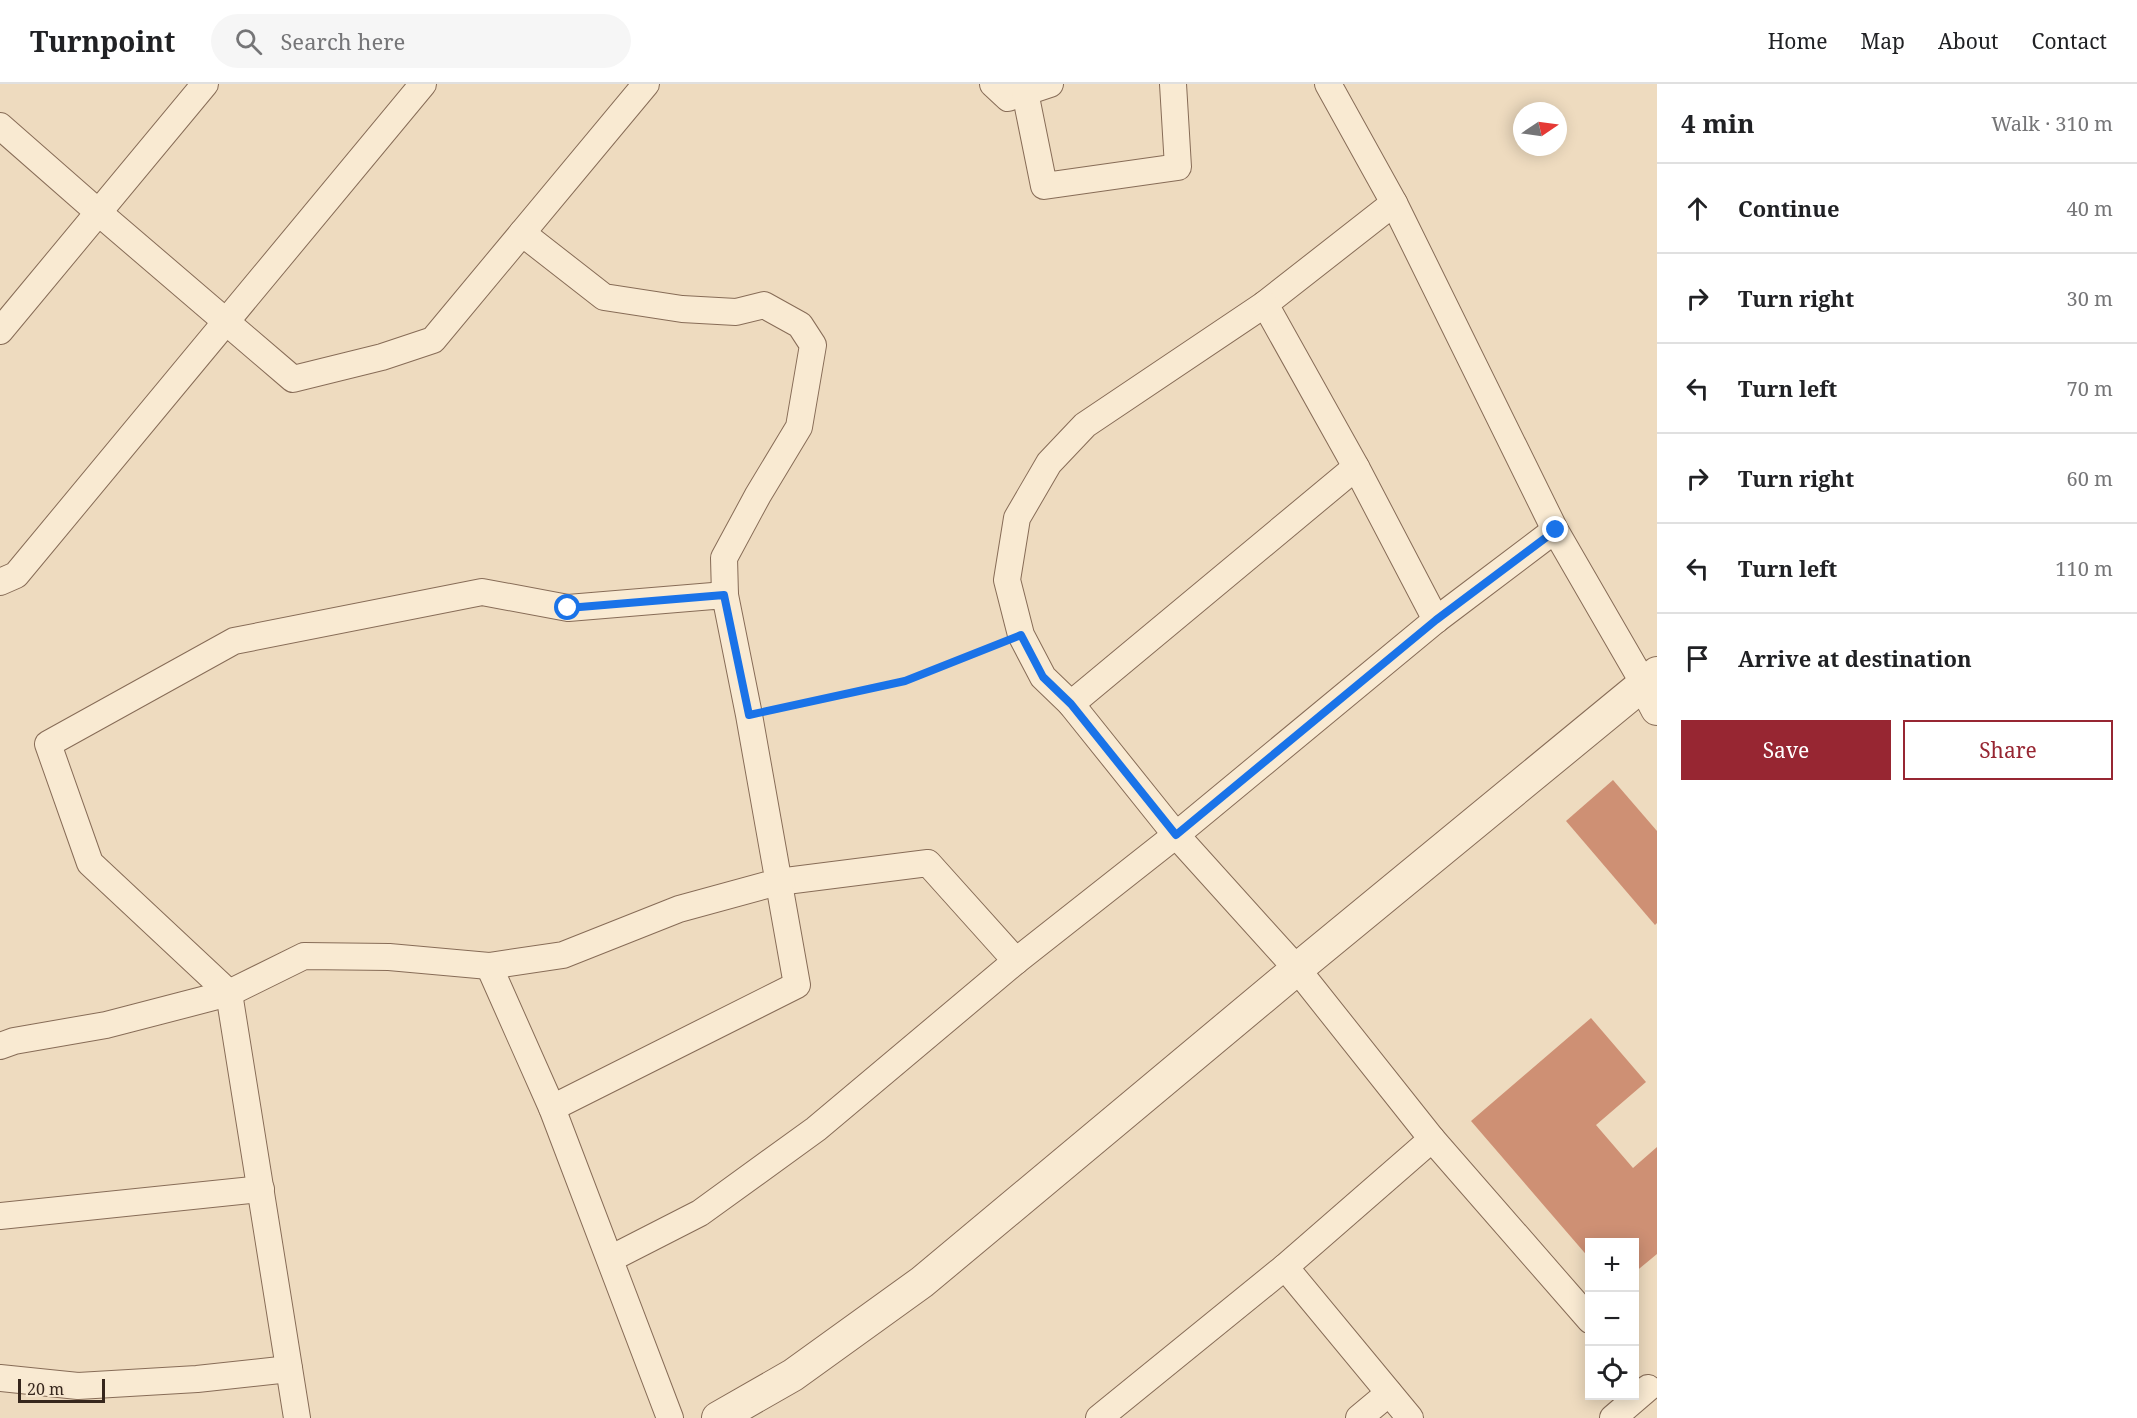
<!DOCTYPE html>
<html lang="en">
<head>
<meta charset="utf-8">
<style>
	:root { --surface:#fff; --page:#f6f6f6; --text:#202124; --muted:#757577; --line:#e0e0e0; --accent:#972632 }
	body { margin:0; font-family:"Noto Serif",serif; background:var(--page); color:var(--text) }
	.controls { position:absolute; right:18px; bottom:18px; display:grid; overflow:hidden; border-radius:0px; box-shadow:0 3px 15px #0003 }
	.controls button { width:54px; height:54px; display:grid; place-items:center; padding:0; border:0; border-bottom:2px solid var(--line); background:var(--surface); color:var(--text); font:30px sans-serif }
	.compass { position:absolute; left:1513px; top:18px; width:54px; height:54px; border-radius:50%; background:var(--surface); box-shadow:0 3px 15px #0003; rotate:77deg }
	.scale { position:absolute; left:18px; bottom:15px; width:87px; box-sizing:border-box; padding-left:6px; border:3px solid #36261c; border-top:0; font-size:16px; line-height:21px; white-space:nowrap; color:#36261c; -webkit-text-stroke:4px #f6e6ce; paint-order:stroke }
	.stop { position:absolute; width:18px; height:18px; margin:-14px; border:4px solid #1a73e8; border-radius:50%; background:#fff }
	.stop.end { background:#1a73e8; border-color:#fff; box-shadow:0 2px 6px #0008 }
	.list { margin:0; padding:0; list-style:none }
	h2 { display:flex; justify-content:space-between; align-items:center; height:78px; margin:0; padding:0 24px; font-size:26px }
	h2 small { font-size:20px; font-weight:400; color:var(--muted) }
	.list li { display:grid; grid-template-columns:39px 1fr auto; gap:18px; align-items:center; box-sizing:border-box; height:90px; padding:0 24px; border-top:2px solid var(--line) }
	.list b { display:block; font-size:22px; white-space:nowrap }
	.list em { font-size:20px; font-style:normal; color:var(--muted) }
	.actions { display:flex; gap:12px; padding:18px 24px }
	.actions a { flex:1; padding:14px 0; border:2px solid var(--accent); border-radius:0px; text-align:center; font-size:21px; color:var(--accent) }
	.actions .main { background:var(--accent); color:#fff }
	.icon { flex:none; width:33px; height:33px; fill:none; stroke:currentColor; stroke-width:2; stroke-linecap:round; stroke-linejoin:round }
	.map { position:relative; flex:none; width:1657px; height:1334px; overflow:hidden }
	header { display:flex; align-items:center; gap:36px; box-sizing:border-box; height:84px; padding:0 30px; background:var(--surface); border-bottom:2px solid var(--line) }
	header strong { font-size:28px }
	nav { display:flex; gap:33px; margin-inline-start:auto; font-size:21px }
	.search { width:420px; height:54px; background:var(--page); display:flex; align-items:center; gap:15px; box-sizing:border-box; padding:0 21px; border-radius:33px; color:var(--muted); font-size:22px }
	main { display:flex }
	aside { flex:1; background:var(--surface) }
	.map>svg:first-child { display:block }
	.building { fill:#ce9074 }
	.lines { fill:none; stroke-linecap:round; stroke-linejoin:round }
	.minor-casing { stroke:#876c57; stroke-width:28 }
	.tertiary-casing { stroke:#876c57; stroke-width:34 }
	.path { stroke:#876c57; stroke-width:4; stroke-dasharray:4.5 3; stroke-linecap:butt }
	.minor { stroke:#f9ead2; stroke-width:26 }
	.tertiary { stroke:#f9ead2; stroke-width:32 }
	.route { stroke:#1a73e8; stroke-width:8 }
</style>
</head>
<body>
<header>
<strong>Turnpoint</strong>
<div class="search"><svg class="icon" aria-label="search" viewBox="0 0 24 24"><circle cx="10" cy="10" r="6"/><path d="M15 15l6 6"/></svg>Search here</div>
<nav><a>Home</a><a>Map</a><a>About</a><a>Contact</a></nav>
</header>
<main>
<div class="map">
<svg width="1657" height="1334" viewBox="0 0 1657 1334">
	<rect width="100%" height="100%" fill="#eedbbf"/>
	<g class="building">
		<polygon points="1613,696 1657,747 1657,839 1655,841 1566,737"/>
		<polygon points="1591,934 1646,998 1596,1041 1633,1084 1657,1063 1657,1170 1634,1189 1634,1158 1590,1158 1590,1175 1471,1037"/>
	</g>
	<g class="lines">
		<defs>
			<g id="minor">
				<polyline points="993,0 1008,14 1050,0"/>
				<polyline points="1328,0 1394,119 1555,446 1644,600"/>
				<polyline points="1025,8 1044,102 1178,83 1173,0"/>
				<polyline points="0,42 98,128 293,295 382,273 433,256 646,0"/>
				<polyline points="1394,119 1265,220 1085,341 1049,379 1017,434 1007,496 1021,551 1043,593 1071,620 1176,751 1297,885 1432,1055 1590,1236"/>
				<polyline points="522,149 604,213 682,225 736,228 764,221 800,241 813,261 799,343 758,411 724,474 725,511"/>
				<polyline points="1265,220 1356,383 1436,536"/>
				<polyline points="0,247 205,0"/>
				<polyline points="0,498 16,491 423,0"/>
				<polyline points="1071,620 1356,383"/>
				<polyline points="489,882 552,1024 670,1334"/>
				<polyline points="0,962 14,957 106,941 229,909 304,872 389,873 489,882 563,871 679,825 778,798 928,779 1016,877"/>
				<polyline points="0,1132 261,1105"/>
				<polyline points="610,1175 700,1129 816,1045 1016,877 1176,751 1436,536 1555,446"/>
				<polyline points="1285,1183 1410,1334"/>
				<polyline points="0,1294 78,1302 197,1295 289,1285"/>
				<polyline points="297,1334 229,909 90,779 48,660 234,557 482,508 568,524 725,511 749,631 797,901 552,1024"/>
				<polyline points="1099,1334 1285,1183 1432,1055"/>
				<polyline points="1359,1334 1389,1309"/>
				<polyline points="1613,1334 1648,1304"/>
			</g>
			<g id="tertiary">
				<polyline points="1644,600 1657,625"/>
				<polyline points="718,1334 793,1291 922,1198 1297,885 1657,589"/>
			</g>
		</defs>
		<use href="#minor" class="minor-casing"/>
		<use href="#tertiary" class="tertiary-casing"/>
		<polyline class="path" points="776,625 905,597 996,561"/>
		<use href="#minor" class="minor"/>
		<use href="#tertiary" class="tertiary"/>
	</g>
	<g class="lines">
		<polyline class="route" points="568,524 724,511 749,631 905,597 1021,551 1043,593 1071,620 1176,751 1436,536 1556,446"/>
	</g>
</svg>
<div class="controls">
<button>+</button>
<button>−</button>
<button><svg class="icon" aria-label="locate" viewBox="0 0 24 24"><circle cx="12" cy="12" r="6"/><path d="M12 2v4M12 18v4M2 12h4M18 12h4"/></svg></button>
</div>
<svg class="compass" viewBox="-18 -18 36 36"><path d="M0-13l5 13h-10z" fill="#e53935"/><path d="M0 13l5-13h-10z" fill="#757577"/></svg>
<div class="scale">20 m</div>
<div class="stop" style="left:568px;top:524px"></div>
<div class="stop end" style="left:1556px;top:446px"></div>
</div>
<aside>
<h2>4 min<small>Walk · 310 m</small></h2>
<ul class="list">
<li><svg class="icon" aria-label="ahead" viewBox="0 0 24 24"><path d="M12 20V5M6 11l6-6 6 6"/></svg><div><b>Continue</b></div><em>40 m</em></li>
<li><svg class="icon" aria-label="right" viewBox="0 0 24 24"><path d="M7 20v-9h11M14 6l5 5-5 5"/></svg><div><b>Turn right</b></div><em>30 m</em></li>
<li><svg class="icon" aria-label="left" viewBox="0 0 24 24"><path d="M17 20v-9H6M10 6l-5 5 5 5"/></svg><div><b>Turn left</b></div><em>70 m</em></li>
<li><svg class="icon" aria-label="right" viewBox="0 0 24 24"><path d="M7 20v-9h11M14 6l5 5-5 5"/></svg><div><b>Turn right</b></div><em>60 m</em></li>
<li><svg class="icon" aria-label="left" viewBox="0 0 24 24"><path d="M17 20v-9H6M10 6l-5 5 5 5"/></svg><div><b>Turn left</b></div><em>110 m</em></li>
<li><svg class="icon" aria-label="arrive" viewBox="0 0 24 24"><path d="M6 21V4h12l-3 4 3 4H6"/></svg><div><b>Arrive at destination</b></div></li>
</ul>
<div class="actions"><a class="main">Save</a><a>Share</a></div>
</aside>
</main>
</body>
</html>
